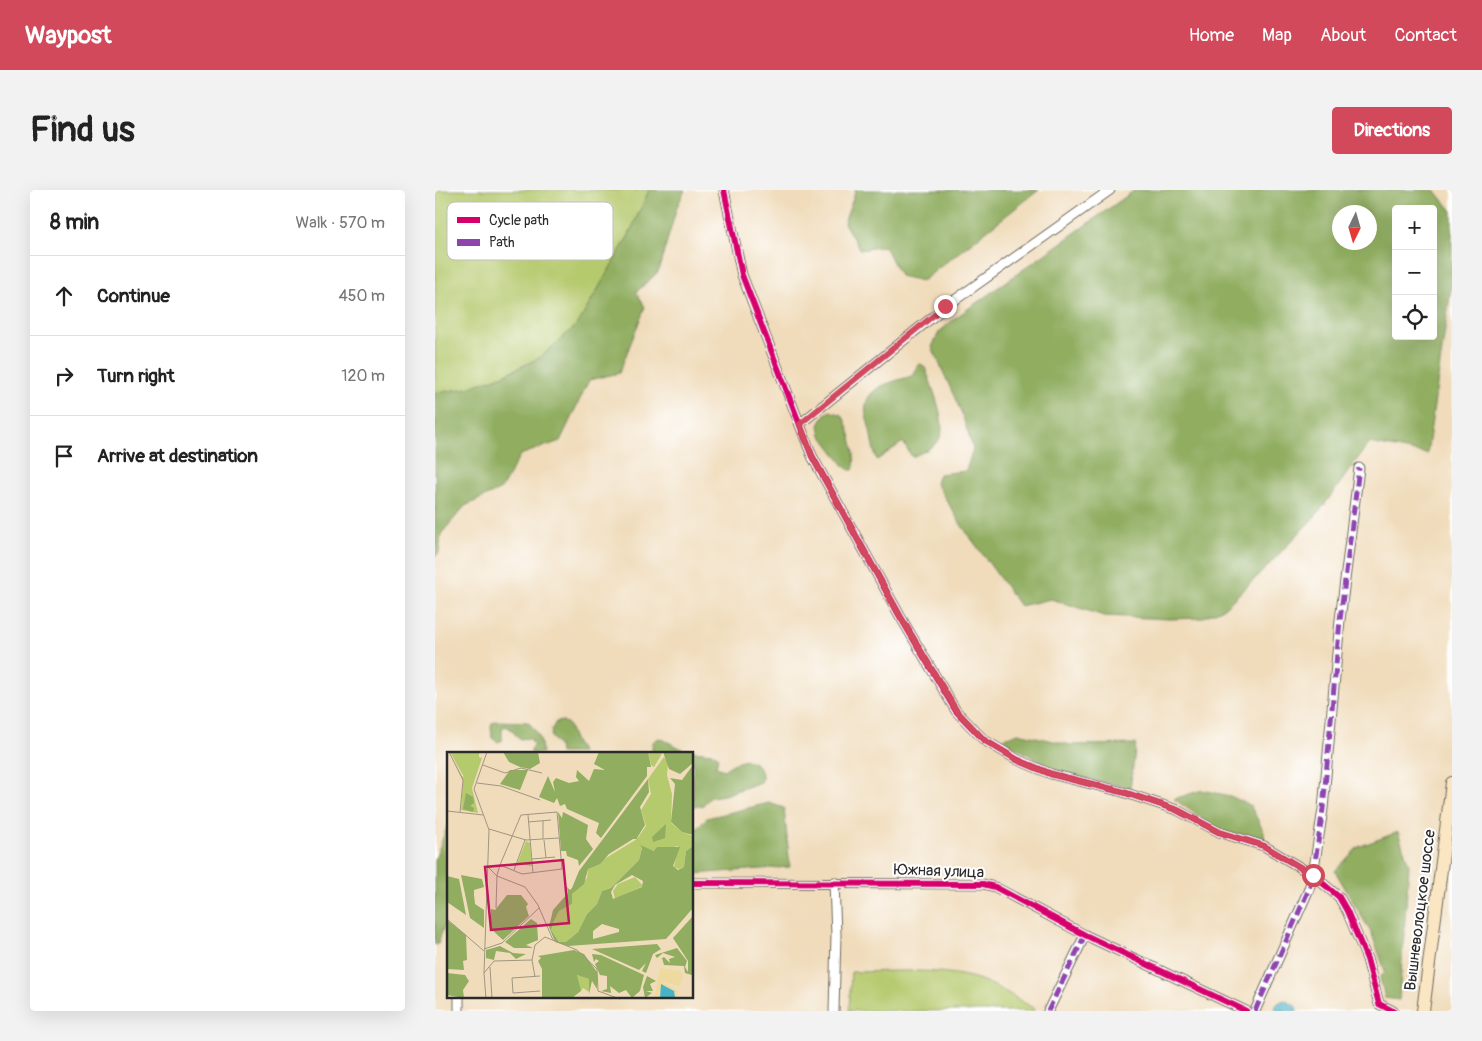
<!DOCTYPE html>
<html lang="en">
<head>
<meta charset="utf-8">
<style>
	:root { --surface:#fff; --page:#f2f2f2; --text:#222; --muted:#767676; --line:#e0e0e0; --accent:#d1495b }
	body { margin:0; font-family:Pangolin,sans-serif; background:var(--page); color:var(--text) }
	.controls { position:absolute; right:15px; top:15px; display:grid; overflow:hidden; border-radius:5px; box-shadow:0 5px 20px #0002 }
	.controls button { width:45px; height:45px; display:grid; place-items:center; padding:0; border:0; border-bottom:1px solid var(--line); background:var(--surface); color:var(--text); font:25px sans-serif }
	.compass { position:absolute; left:897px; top:15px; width:45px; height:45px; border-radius:50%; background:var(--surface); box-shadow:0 5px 20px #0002; rotate:185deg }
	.stop { position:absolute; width:15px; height:15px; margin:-11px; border:4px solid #d1495b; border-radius:50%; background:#fff }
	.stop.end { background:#d1495b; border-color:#fff; box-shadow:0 1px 5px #0008 }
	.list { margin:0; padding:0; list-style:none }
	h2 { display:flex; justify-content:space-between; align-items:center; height:65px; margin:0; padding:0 20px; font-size:21px }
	h2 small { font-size:16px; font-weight:400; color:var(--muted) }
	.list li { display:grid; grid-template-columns:32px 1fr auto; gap:15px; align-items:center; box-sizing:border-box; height:80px; padding:0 20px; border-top:1px solid var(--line) }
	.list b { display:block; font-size:19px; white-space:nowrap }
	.list em { font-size:16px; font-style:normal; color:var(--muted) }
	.icon { flex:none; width:28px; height:28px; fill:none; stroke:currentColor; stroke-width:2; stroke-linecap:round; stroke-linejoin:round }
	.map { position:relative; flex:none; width:1017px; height:821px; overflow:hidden; border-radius:5px }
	header { display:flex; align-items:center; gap:30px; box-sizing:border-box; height:70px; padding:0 25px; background:var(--accent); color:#fff }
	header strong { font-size:24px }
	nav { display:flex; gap:28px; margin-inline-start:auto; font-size:18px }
	.intro { display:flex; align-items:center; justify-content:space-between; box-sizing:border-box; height:120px; padding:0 30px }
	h1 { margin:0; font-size:35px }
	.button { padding:12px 22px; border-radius:5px; background:var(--accent); color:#fff; font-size:18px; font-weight:700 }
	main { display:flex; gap:30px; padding:0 30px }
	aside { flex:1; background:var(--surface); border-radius:5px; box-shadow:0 5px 20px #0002 }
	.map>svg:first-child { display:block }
	.green { fill:#b5c96d; stroke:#707a4c }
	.forest { fill:#90ad60; stroke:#5e6c46; fill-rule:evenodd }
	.water { fill:#48b3c6; stroke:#3a6f78 }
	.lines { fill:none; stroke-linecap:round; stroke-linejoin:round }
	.street-casing { stroke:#70695d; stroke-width:11 }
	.secondary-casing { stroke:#70695d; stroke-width:14 }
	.street { stroke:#fff; stroke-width:9 }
	.secondary { stroke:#fbe6c4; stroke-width:12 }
	.quiet { stroke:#8e44ad; stroke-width:5; stroke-dasharray:10 5; stroke-linecap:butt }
	.cycleway-casing { stroke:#fff; stroke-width:9 }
	.cycleway { stroke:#d6006c; stroke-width:6 }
	.route { stroke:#d1495b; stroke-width:6 }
	.labels { text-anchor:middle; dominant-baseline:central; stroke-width:4; stroke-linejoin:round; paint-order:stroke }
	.street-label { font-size:16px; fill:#2b2b2b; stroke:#fff }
	.inset-road { fill:none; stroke:#a19581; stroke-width:1 }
	.view { fill:#c2185b; fill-opacity:0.15; stroke:#c2185b; stroke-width:2.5 }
	.inset-edge { fill:none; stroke:#2b2b2b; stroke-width:2.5 }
	.key { fill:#fff; stroke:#bfbfbf; stroke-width:1 }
	.key-label { font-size:14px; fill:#2b2b2b }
</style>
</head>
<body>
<header>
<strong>Waypost</strong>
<nav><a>Home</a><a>Map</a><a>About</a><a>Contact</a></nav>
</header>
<div class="intro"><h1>Find us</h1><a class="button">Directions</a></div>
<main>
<aside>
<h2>8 min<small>Walk · 570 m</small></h2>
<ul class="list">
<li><svg class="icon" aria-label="ahead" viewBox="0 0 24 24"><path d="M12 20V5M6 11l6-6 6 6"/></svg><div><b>Continue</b></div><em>450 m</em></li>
<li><svg class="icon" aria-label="right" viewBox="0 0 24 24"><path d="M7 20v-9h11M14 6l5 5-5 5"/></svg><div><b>Turn right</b></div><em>120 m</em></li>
<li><svg class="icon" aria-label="arrive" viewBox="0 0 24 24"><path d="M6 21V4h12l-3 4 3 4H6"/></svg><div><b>Arrive at destination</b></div></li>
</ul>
</aside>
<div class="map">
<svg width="1017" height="821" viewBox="0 0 1017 821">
	<rect width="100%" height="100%" fill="#fff"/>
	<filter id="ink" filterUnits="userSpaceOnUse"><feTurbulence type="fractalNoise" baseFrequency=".02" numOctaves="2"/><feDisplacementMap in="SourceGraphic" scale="10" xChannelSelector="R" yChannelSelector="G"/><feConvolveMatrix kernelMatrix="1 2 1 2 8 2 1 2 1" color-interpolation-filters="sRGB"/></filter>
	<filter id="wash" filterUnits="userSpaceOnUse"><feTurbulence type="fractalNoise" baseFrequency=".0096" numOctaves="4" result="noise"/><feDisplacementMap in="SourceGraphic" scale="20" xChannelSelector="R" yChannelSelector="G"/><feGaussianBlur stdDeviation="1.12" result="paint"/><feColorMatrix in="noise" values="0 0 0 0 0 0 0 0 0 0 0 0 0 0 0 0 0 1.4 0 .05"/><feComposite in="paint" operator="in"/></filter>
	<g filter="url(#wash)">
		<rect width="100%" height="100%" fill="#f0dcbb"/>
		<g class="green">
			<polygon points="0,0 214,0 193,47 143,134 106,167 69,185 33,198 0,203"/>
			<path d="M 416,782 C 457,782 515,776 553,793 C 569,800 584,810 600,819 L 599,821 L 414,821 Z"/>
		</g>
		<g class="forest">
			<polygon points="214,0 250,0 242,17 223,82 201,102 210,117 184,183 154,190 125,251 85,265 66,299 30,316 6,344 4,363 0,367 0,203 33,198 69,185 106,167 143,134 193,47"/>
			<polygon points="420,0 604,0 487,91 465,86 450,56 425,60 409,33 419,6"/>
			<path d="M 700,0 L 1000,0 L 1017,21 L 1017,91 L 992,264 L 934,253 L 884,322 L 827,382 L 789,418 L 766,428 L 734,429 L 669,426 L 616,409 L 585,416 L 527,336 L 501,293 L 504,284 L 531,281 L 538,259 L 527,224 L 497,157 L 504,142 L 523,126 ZM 961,19 L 998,19 L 998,146 L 961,146 ZM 904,22 L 934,22 L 934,52 L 904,52 Z"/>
			<path d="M 486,174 L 490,177 C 496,195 511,229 506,246 C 502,256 486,263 477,267 L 468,252 L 442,270 C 438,260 437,251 435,240 C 433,232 429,222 431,214 C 435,194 464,191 479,185 L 483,175 Z"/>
			<path d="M 395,221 L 407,225 C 414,236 423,268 418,280 L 415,280 L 410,277 L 386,245 L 384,235 L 390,224 Z"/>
			<path d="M 61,531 L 93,532 C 104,544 106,548 107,563 L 96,563 L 96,559 L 99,555 L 95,548 L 84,549 L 76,539 L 71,536 L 67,538 L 67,550 L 63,552 L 57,548 L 56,536 L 57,533 Z"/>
			<polygon points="128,531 133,534 140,552 147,563 125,563 124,557 116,547 117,539 121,532"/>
			<polygon points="583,543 636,555 701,554 695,598 622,582 567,549"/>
			<path d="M 225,548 L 249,560 L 277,563 L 283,566 L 281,577 L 289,580 C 299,572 314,565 324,577 C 327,582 328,587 326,592 L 289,605 L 276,607 L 267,616 L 258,616 L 258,564 L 221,563 L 217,560 C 217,552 218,550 225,548 Z"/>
			<polygon points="767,600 795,606 815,615 829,642 830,654 785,641 739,609"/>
			<polygon points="334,613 349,618 355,677 258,684 258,642 272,628"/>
			<polygon points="14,631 14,721 3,754 0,755 0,670"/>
			<polygon points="963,642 974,675 964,810 950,808 945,788 950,781 937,744 900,681 923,657"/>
		</g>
		<polygon class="water" points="849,810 861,816 862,821 842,821 840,817 843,813"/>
	</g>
	<g filter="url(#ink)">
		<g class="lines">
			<defs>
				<g id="street">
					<polyline points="289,0 307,85 377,266 465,426 521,521 549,550 583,570 616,584 688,602 742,620 784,642 829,656 878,685 904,707 912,721 932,769 944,814 958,821"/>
					<polyline points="365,234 510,117 675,0"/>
					<polyline points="399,692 401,745 399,821"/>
					<polyline points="258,693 548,694 560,697 650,745 811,821"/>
					<polyline points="24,807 24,821"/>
					<polyline points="613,821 650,745"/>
					<polyline points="820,821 874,699 878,685 888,619 905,430 924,278"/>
				</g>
				<polyline id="secondary" points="988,821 1017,593"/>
			</defs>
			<use href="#street" class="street-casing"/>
			<use href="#secondary" class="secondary-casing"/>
			<use href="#street" class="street"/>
			<use href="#secondary" class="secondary"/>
			<g class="quiet">
				<polyline points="613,821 650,745"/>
				<polyline points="820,821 874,699 878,685 888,619 905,430 924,278"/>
			</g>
			<defs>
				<g id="cycleway">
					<polyline points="289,0 307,85 377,266 465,426 521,521 549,550 583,570 616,584 688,602 742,620 784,642 829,656 878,685 904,707 912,721 932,769 944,814 958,821"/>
					<polyline points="258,693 548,694 560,697 650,745 811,821"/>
				</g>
			</defs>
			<use href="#cycleway" class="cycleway-casing"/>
			<use href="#cycleway" class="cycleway"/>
		</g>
	</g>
	<g class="lines" filter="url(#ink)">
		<polyline class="route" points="510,116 365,234 377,266 465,426 521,520 549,550 582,570 616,584 688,602 742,620 784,642 829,656 878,685"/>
	</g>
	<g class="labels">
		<g class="street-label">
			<text transform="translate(504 681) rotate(2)">Южная улица</text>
			<text transform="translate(985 720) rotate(-83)">Вышневолоцкое шоссе</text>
		</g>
	</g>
	<g transform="translate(12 562)">
		<rect width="246" height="246" fill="#f0dcbb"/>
		<path d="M 3,0 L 32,0 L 32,5 L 35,6 L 25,36 L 31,61 L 14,58 L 16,29 L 7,8 L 15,24 L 17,25 ZM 201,0 L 216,0 L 207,15 L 204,13 ZM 217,5 L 221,10 L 220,23 L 225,42 L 224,71 L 235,80 L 246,84 L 246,94 L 239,99 L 237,115 L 232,117 L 227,115 L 231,94 L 219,97 L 210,95 L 208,99 L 195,95 L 192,108 L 164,136 L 155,139 L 150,152 L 140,162 L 131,180 L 118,191 L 112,190 L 104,178 L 107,169 L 112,159 L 125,152 L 125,142 L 140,126 L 141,117 L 190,87 L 199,74 L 194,58 L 204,42 L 201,27 ZM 79,89 L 83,91 L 85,114 L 70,112 ZM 188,125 L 196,134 L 168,147 L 166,139 L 171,132 ZM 131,223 L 142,227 L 142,240 L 136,236 L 134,239 L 131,234 L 128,225 Z" fill="#b5c96d"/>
		<path d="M 56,0 L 91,0 L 93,11 L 83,17 L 73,15 L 62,10 ZM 152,0 L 201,0 L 204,15 L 200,15 L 200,24 L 154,86 L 149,81 L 152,71 L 120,57 L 118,52 L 113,54 L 110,46 L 107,51 L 92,45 L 101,24 L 108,40 L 106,30 L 109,26 L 122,31 L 132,29 L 129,25 L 130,18 L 142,29 L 147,17 L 158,18 L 147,12 ZM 216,0 L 246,0 L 246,11 L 233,22 L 222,17 ZM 246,13 L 247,83 L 246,83 L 235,80 L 224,70 L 228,32 L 223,26 L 235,28 ZM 63,18 L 81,18 L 73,38 L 53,32 ZM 201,27 L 202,40 L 193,55 L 198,73 L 190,86 L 193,93 L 207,99 L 210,95 L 233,95 L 226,114 L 231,118 L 237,115 L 239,99 L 246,94 L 246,156 L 219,187 L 121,194 L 108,190 L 102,175 L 106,158 L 121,141 L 120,135 L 123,138 L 125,136 L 132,119 ZM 186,87 L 190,87 L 195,96 L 192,108 L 164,136 L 155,139 L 150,152 L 140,162 L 131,180 L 119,190 L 112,190 L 104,178 L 107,169 L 112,159 L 125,152 L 125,142 L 137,132 L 141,117 L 153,112 L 162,102 ZM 185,123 L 196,129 L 195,135 L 166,147 L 164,140 L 168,133 ZM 155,172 L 172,177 L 172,180 L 146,187 L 146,179 ZM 19,41 L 26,45 L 27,51 L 23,54 L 27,56 L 26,60 L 16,57 ZM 111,60 L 115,66 L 116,60 L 141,73 L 139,87 L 146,97 L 132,114 L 131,108 L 120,104 L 119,99 L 114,99 ZM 219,72 L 218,86 L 206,90 L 205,85 ZM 14,123 L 35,127 L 37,135 L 27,138 L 27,143 L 28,152 L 37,158 L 37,176 L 23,166 ZM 0,124 L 12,127 L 19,163 L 0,150 ZM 74,143 L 81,152 L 79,155 L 82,164 L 56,188 L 43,176 L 44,157 L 48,158 L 60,143 ZM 246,164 L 247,223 L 245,223 L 238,221 L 237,214 L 217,213 L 215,206 L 212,208 L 217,205 L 223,211 L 222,207 L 228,205 L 216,201 L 210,206 L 208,203 L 230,196 L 240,209 L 238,215 L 241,220 L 241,209 L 226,186 ZM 84,167 L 90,171 L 91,188 L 79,193 L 86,196 L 67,196 L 58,190 ZM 0,168 L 19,183 L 20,208 L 16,209 L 17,218 L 0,217 ZM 210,192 L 214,197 L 206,202 L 199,221 L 195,219 L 199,211 L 192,218 L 145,197 ZM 53,194 L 66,201 L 79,202 L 69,207 L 63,201 L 49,199 L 47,208 L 39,206 L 39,198 ZM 127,198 L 137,202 L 150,220 L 150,237 L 145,229 L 142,242 L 142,227 L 130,223 L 134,239 L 125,246 L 95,246 L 95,217 L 91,209 L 94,206 L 91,204 ZM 145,202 L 154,203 L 197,223 L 193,239 L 185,246 L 179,238 L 172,241 L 163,234 L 164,241 L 154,239 L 160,237 L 160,224 L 153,223 L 148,212 L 152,209 L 149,207 L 147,210 ZM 0,221 L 18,223 L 22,229 L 16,238 L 17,246 L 0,243 ZM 200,224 L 209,229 L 203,232 L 206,239 L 199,239 L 205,241 L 198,246 L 196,235 Z" fill="#90ad60" fill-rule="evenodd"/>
		<path d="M 213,216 L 234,219 L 236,227 L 232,234 L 214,229 L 231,239 L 229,246 L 226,246 L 227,239 L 214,232 L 213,246 L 207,247 Z" fill="#eeda9e"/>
		<path d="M 214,232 L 227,239 L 228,245 L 213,246 Z" fill="#48b3c6"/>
		<path class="inset-road" d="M 2,0 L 16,28 L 13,60M 36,13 L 58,21 L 74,16 L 95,21M 30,31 L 54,34 L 93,48M 0,59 L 36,63M 81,63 L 86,121M 96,69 L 96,87M 81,70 L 104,68M 42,77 L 79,88 L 112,86M 97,88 L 99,106M 85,107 L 108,105M 40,114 L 50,124 L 78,135 L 91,153 L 106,188M 67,118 L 78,88M 49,156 L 50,123 L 53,113 L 74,63 L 110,60 L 115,117 L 75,122 L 53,113M 0,167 L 37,199M 37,197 L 55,191 L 92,156M 85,208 L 88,193 L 98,185 L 130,198 L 150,217 L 151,239 L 173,247M 43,215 L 45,247M 37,221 L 47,209 L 85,208 L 88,225M 93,224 L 65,226 L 66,241 L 93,239M 39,247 L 37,221 L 42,78 L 27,37 L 40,0"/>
		<path class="view" d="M 116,108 L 122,171 L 44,178 L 38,115 Z"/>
		<rect width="246" height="246" class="inset-edge"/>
	</g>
	<rect x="12" y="12" width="166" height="58" rx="8" class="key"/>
	<rect x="22" y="27" width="23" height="6" fill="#d6006c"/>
	<rect x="22" y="49" width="23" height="7" fill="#8e44ad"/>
	<g class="key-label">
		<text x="54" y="35">Cycle path</text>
		<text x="54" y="57">Path</text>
	</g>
</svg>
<div class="controls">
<button>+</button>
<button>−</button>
<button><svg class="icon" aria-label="locate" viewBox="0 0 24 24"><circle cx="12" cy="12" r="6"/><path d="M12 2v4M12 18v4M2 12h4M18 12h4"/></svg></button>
</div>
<svg class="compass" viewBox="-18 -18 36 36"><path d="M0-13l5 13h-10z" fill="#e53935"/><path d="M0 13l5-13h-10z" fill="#767676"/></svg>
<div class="stop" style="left:878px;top:685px"></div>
<div class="stop end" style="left:510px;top:116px"></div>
</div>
</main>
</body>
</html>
